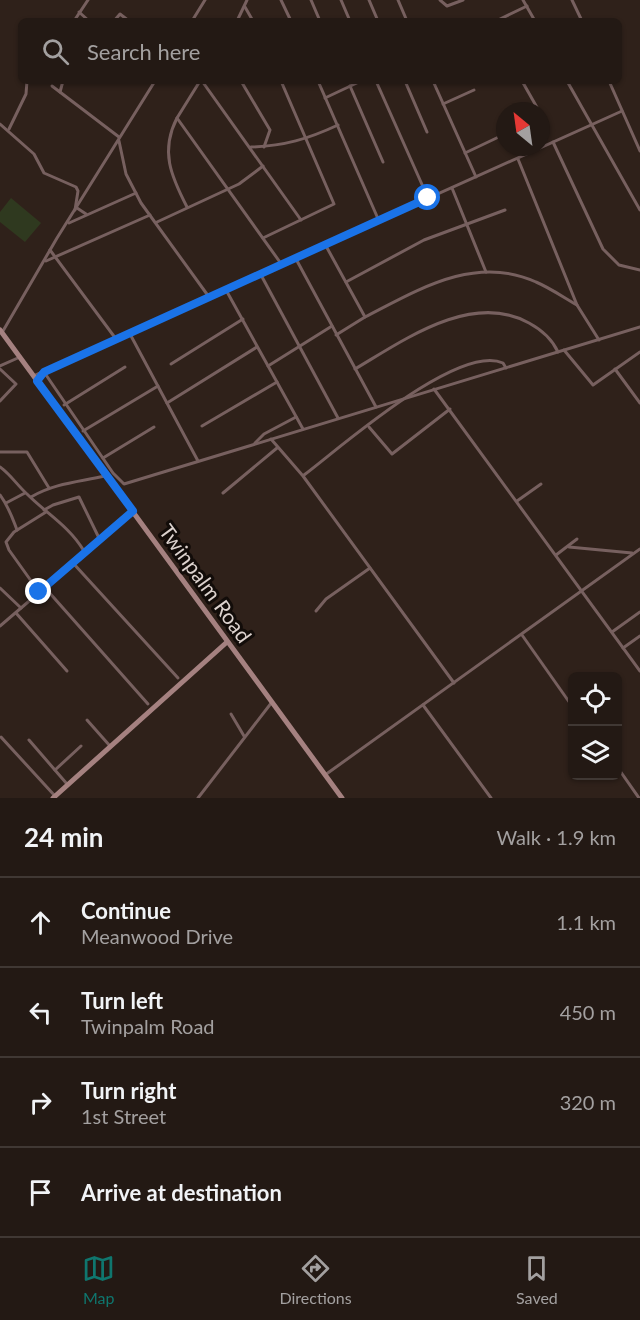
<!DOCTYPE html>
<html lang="en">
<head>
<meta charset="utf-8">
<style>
	:root { --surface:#231914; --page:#2b221d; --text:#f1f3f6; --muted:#a3a0a0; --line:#403834; --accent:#0f766e }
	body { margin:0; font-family:Lato,sans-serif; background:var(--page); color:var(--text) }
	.controls { position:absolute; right:18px; bottom:18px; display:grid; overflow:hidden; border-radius:9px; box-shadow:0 2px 4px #0004 }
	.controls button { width:54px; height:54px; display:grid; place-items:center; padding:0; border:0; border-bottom:2px solid var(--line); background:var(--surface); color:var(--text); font:30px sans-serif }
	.compass { position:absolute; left:496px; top:102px; width:54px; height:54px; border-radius:50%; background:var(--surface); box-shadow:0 2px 4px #0004; rotate:331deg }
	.stop { position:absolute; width:18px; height:18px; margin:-14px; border:4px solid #1a73e8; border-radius:50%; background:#fff }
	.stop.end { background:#1a73e8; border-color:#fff; box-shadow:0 2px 6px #0008 }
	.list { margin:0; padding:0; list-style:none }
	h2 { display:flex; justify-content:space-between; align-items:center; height:78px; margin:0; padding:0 24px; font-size:26px }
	h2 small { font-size:20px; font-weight:400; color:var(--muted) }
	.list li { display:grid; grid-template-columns:39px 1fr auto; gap:18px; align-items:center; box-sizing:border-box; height:90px; padding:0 24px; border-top:2px solid var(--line) }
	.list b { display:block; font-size:22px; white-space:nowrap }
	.list p { margin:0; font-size:20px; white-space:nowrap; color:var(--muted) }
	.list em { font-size:20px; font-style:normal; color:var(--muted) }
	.icon { flex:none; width:33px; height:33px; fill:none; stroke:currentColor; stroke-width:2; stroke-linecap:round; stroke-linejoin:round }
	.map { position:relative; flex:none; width:640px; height:798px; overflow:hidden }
	.search { position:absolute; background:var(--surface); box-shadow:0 2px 4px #0004; left:18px; right:18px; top:18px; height:66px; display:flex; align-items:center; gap:15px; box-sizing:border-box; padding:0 21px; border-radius:9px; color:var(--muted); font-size:22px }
	.sheet { height:438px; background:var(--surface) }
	nav { display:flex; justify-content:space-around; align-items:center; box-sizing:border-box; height:84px; border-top:2px solid var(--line); background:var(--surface); font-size:16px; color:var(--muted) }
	nav a { display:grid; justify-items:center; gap:3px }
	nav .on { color:var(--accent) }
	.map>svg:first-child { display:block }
	.green { fill:#2f391f }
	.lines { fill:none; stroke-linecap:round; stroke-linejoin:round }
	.street { stroke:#77605f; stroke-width:3 }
	.secondary { stroke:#a58180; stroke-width:5 }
	.route { stroke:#1a73e8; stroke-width:8 }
	.labels { text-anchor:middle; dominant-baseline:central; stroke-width:6; stroke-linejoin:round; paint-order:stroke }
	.street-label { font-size:21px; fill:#dcd2ce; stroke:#120c09 }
</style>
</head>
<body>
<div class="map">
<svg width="640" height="798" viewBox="0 0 640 798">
	<rect width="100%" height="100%" fill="#2f211a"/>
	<polygon class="green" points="11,198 41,223 25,242 0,222 0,212"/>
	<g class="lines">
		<g class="street">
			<polyline points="281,0 291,21"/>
			<polyline points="311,0 320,21"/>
			<polyline points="341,0 350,21"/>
			<polyline points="369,0 378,21"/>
			<polyline points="398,0 407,21"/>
			<polyline points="440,0 447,6 463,0"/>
			<polyline points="523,0 535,21"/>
			<polyline points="572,0 582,21"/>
			<polyline points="245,7 253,21"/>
			<polyline points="79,12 89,21"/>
			<polyline points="74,21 88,0"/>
			<polyline points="114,21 120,14 129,21"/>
			<polyline points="192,21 205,0"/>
			<polyline points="237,21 247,0"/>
			<polyline points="496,21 527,6"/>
			<polyline points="200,81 177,118 282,265"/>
			<polyline points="202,81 301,220"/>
			<polyline points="241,81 270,130 264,147"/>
			<polyline points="318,81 379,221"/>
			<polyline points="376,81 428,198"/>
			<polyline points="405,81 427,132"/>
			<polyline points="433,81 476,177"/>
			<polyline points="522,81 539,111"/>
			<polyline points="567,81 640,210"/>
			<polyline points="609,81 640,151"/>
			<polyline points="52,86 119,137"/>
			<polyline points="350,86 383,162"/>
			<polyline points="60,92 63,81"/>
			<polyline points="325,98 361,81"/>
			<polyline points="443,104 474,90"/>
			<path d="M 177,118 C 160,151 171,176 187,207"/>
			<polyline points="0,124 34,154 44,173 76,187 78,191 75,210"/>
			<polyline points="9,129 26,94 27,81"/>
			<polyline points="119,141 126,174 141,203 209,297"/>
			<polyline points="553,142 603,249 619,265 640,270"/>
			<path d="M 251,147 C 284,146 308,139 338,125"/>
			<polyline points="465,153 505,134"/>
			<polyline points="518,159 577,305 599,340"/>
			<polyline points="452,188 486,272"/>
			<polyline points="77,208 86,214"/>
			<polyline points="157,222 239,184 263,166"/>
			<polyline points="69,223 136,193"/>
			<polyline points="263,238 334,204 281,81"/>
			<path d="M 326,246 L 365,317 C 418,290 475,254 536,282 C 550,288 563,297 577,305"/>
			<polyline points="50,250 116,339"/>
			<polyline points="296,259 376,407"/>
			<polyline points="46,261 150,215"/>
			<polyline points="261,275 338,418"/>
			<polyline points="346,282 424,240 505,210"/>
			<polyline points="226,290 303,429"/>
			<polyline points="3,331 57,238 155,81"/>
			<polyline points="130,334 198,461"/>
			<polyline points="336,335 365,317"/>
			<polyline points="564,350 593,385 640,352"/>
			<polyline points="171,364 243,319"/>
			<polyline points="0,366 20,357"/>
			<polyline points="268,366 332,326"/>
			<polyline points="0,369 16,384 0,401"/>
			<path d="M 355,369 C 404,340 472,291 529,323 C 542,330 552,339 558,352"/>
			<polyline points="615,369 640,403"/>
			<polyline points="44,372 113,473 124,484 640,327"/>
			<polyline points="33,376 622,111"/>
			<polyline points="434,389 640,671"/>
			<polyline points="167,403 257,347"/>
			<polyline points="64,405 125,367"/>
			<polyline points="202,426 277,382"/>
			<polyline points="369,427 392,454 450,409"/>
			<polyline points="83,431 158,386"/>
			<polyline points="271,439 303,476 454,683"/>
			<polyline points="255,443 264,434 296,417"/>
			<polyline points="0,452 27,452 49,488"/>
			<polyline points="103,458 154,427"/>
			<path d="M 0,467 C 11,475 17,485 27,494 C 47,514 69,526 84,551"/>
			<path d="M 304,475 C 340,448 458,343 503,363 L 506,368"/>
			<polyline points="223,493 277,448"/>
			<path d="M 0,495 C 9,507 12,517 17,530"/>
			<path d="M 31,497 C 55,483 79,482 105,476"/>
			<polyline points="517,501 541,484"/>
			<polyline points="6,503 25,493"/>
			<polyline points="44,510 53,505 79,497 99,538"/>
			<polyline points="569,547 632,553"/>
			<polyline points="556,555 577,539"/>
			<polyline points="73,563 178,678"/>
			<polyline points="0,588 21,608"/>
			<polyline points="47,590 148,704"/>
			<polyline points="39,592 9,550 6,542 14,532 46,512"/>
			<polyline points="316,611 326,599 370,568"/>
			<polyline points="16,613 67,671"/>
			<polyline points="0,626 133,512"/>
			<polyline points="612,632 640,612"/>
			<polyline points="522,635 572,706"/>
			<polyline points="623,648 640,636"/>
			<polyline points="423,705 491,798"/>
			<polyline points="231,714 244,736"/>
			<polyline points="87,720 110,746"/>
			<polyline points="1,737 55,796"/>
			<polyline points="29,740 67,784"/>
			<polyline points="618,768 639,798"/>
			<polyline points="55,770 81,746"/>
			<polyline points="325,775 640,549"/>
			<polyline points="198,798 272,702"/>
		</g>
		<g class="secondary">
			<polyline points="0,330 342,798"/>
			<polyline points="53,798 227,642"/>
		</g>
	</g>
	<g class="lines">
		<polyline class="route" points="39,592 133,511 37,381 44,372 428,198"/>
	</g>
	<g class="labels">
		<g class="street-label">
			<text transform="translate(206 583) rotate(54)">Twinpalm Road</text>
		</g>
	</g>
</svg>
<div class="controls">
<button><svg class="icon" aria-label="locate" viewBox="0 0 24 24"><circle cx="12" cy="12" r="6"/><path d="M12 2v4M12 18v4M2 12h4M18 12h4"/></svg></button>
<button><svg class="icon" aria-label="layers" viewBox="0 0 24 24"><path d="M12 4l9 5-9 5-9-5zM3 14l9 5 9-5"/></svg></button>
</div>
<svg class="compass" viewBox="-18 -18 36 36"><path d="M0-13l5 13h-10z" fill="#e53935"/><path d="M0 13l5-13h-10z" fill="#a3a0a0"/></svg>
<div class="stop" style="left:428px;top:198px"></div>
<div class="stop end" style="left:39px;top:592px"></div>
<div class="search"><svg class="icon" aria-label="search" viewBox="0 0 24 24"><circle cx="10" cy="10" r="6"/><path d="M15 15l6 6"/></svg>Search here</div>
</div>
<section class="sheet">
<h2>24 min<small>Walk · 1.9 km</small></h2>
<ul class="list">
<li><svg class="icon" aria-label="ahead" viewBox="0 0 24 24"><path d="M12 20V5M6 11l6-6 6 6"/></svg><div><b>Continue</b><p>Meanwood Drive</p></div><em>1.1 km</em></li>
<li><svg class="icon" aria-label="left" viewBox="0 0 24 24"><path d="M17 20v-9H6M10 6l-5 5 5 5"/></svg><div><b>Turn left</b><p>Twinpalm Road</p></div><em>450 m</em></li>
<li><svg class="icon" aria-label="right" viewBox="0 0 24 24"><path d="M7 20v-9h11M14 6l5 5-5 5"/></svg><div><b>Turn right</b><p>1st Street</p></div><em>320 m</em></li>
<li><svg class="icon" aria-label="arrive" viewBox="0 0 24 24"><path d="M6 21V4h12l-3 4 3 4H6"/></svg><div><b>Arrive at destination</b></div></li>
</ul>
</section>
<nav>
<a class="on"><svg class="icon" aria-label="map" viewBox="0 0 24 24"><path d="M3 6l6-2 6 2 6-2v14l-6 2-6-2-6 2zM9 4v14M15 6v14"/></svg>Map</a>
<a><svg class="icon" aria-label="directions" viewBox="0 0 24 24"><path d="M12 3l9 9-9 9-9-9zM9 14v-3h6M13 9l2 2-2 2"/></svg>Directions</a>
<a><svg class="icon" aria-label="saved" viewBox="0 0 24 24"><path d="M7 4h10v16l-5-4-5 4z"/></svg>Saved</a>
</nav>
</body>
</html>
